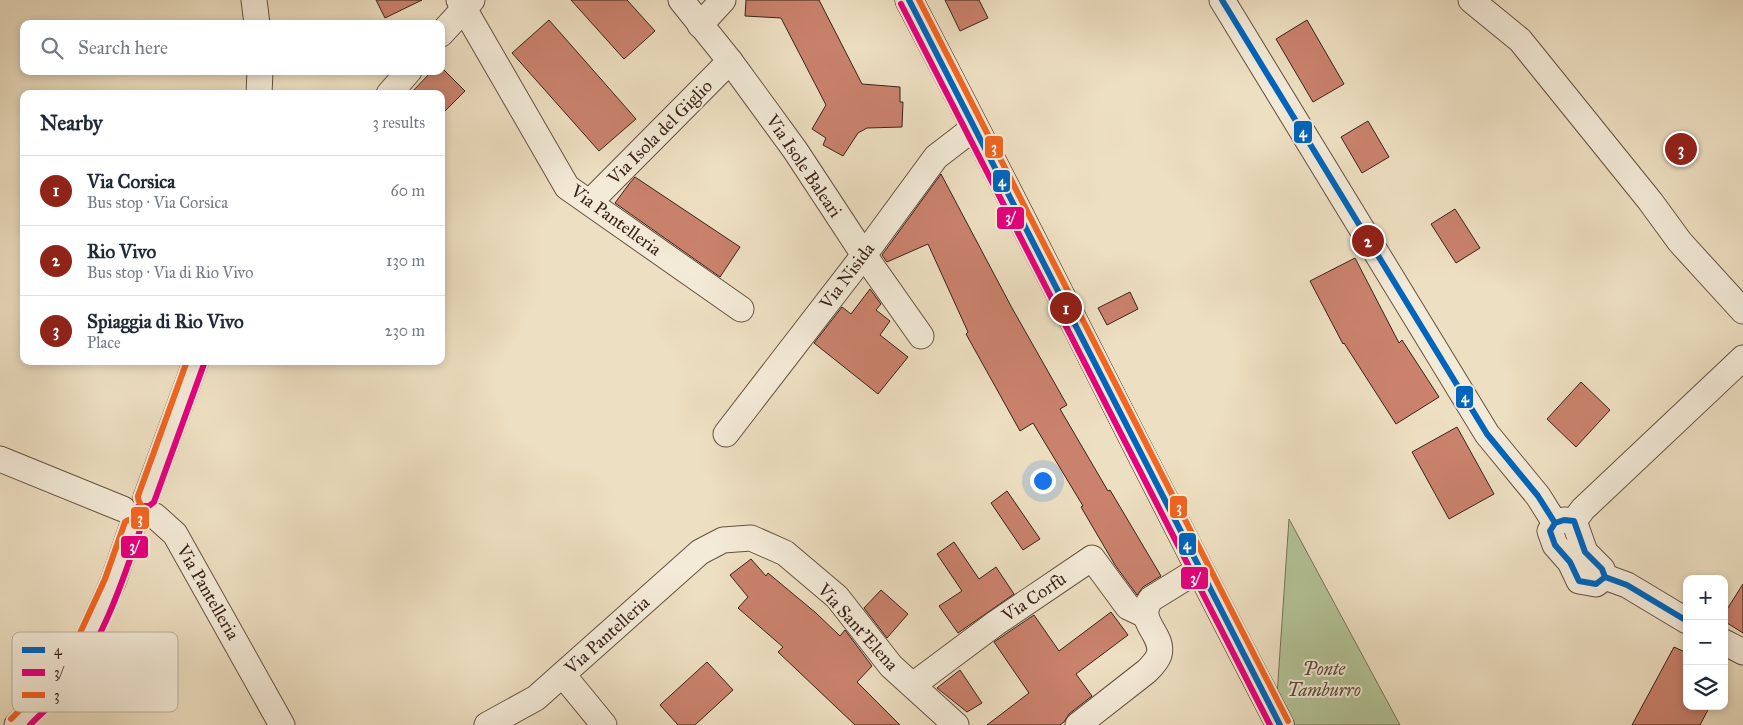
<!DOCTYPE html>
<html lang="en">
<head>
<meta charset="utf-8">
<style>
	:root { --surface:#fff; --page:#f2f2f3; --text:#1f2937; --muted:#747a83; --line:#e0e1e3; --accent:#8f2418 }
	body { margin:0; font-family:"IM FELL Great Primer",serif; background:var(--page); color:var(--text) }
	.controls { position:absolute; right:15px; bottom:15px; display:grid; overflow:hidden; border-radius:10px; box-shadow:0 2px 8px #0003 }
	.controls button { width:45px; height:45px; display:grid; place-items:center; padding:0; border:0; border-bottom:1px solid var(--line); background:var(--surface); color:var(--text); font:25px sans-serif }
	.you { position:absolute; left:1042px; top:480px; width:18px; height:18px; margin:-12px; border:4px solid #fff; border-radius:50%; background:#1a73e8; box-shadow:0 0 0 8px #1a73e833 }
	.badge { display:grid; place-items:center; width:32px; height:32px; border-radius:50%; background:var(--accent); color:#fff; font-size:16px; font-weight:700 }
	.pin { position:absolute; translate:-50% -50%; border:2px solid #fff; box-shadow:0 1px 5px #0006 }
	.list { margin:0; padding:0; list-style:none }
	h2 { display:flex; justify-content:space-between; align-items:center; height:65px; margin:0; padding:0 20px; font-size:21px }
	h2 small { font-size:16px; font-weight:400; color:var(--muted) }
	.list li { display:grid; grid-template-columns:32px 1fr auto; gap:15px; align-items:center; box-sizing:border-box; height:70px; padding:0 20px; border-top:1px solid var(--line) }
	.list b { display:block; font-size:19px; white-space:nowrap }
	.list p { margin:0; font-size:16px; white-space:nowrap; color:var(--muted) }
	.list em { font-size:16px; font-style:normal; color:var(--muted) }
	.icon { flex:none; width:28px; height:28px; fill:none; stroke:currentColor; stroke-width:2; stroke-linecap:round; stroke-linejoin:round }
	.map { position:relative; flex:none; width:1743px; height:725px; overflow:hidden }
	.search { position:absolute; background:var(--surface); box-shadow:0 2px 8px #0003; left:20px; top:20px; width:425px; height:55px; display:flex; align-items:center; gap:12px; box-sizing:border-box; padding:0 18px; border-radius:10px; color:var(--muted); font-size:19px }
	.panel { position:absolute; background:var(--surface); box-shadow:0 2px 8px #0003; left:20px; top:90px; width:425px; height:275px; border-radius:10px }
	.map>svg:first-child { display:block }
	.green { fill:#b2c397; stroke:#767258 }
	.building { fill:#ca826d; stroke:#3a2218 }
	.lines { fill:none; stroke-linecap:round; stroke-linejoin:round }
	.minor-casing { stroke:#675142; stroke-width:27 }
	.major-casing { stroke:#3a2218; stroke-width:29 }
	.minor { stroke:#f3ead7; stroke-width:25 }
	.major { stroke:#eddfc1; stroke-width:28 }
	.bus-1-casing { stroke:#f3ead7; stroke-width:10 }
	.bus-2-casing { stroke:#f3ead7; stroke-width:10 }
	.bus-3-casing { stroke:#f3ead7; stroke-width:10 }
	.bus-1 { stroke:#0065bd; stroke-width:6 }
	.bus-2 { stroke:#e5007d; stroke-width:6 }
	.bus-3 { stroke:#f26522; stroke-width:6 }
	.labels { text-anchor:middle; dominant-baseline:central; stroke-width:4; stroke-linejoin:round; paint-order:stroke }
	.street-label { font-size:18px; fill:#3a2218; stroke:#f3ead7 }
	.park-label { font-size:18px; font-style:italic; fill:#584a38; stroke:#f3ead7 }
	.key { fill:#f3ead7; stroke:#bcae9e; stroke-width:1 }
	.key-label { font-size:14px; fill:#3a2218 }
	.line-badge { stroke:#f3ead7; stroke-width:2 }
	.badge-label { font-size:14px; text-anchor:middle; font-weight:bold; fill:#fff }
</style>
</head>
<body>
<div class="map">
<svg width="1743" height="725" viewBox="0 0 1743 725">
	<rect width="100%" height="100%" fill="#eddfc1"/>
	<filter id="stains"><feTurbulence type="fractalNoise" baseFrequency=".004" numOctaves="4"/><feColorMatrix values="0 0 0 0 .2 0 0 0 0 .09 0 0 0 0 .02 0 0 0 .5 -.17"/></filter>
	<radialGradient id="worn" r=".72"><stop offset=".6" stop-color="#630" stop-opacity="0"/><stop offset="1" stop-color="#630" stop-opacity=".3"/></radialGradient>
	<polygon class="green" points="1289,519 1400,725 1275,725"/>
	<g class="building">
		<polygon points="376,0 422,0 385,18"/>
		<polygon points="571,0 627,0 655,31 624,59"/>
		<polygon points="746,0 819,0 862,84 900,87 900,102 903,102 902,127 867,128 858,133 843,156 823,145 826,138 812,129 826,105 781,18 745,16"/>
		<polygon points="945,0 979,0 988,18 960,31"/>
		<polygon points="549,20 636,119 599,151 512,53"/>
		<polygon points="1307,20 1344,84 1313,102 1276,39"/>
		<polygon points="441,67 465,91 441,115 441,94 410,94 432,71 441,71"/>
		<polygon points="1368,121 1389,157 1362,173 1341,137"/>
		<polygon points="941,174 1012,308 1067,405 1060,409 1108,491 1110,490 1161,576 1143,587 1137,595 1115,565 1081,507 1083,506 1033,423 1020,431 966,334 968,332 928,244 887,262 882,255"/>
		<polygon points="635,177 740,247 720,277 615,203 629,184"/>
		<polygon points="1455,209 1480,248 1456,263 1431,224"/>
		<polygon points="1355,258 1399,343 1402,340 1439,397 1396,424 1344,343 1343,344 1310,281"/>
		<polygon points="870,289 881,304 876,310 890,321 880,335 908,357 878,394 814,343 842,307 851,314"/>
		<polygon points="1130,292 1138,309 1107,325 1098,308"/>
		<polygon points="1581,382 1610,410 1576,447 1547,419"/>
		<polygon points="1457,427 1494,494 1449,519 1412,452"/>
		<polygon points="1007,491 1040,539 1023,550 991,503"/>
		<polygon points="954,542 979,579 996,567 1014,594 958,633 939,606 962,591 937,554"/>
		<polygon points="751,559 766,576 768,573 816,613 840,636 845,630 872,666 857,682 900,725 855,725 778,652 783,647 738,608 748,597 730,575"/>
		<polygon points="1743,584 1743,633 1724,621 1724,614"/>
		<polygon points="881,590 908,614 887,638 864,608"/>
		<polygon points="1111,612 1128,635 1076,674 1092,696 1069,714 1064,722 1060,725 987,725 1029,693 994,642 1034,615 1059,651"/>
		<polygon points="1674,647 1687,653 1687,706 1710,706 1700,725 1632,725"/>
		<polygon points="707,662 733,690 695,725 678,725 660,705"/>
		<polygon points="960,670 982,703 967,712 937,688"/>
	</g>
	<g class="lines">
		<defs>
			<g id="minor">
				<polyline points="254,0 257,24"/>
				<polyline points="459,0 567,187 741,309"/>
				<polyline points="681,0 730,61 795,150 864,255 921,336"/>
				<polyline points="1222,0 1487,434 1538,496 1555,523"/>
				<polyline points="1471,0 1520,40 1650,201 1680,242 1743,311"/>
				<polyline points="700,25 723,0"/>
				<polyline points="441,34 472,0"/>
				<polyline points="259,94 260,71"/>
				<polyline points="389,94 409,71"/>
				<polyline points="590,202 730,61"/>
				<polyline points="726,434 864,255 936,157 975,127"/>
				<polyline points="0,459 123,509"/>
				<polyline points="146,498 196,361"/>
				<polyline points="155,516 175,534 282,725"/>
				<polygon points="1564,520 1574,521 1585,552 1602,569 1605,577 1596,584 1579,581 1570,562 1555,545 1550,531 1555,523"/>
				<polyline points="1574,521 1583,509 1743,358"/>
				<polyline points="1605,577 1627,585 1687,621"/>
				<polyline points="1724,642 1743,652"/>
				<polyline points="563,675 604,725"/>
				<polyline points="913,685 996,623 1092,558 1128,607 1145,615"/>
				<polyline points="17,725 55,688 82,650 113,582 132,527"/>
				<polyline points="487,725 536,698 700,552 723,540 751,538 785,553 837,597 891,666 956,725"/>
				<path d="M 1078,725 L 1147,671 C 1151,667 1157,661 1159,655 C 1165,634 1134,621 1151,599 L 1198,570"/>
			</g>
			<path id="major" d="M 909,0 C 1035,240 1154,484 1280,725"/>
		</defs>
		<use href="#minor" class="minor-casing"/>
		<use href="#major" class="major-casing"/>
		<use href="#minor" class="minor"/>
		<use href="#major" class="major"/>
		<defs>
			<g id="bus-1">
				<polyline points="909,0 1280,725"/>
				<polyline points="1222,0 1487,434 1538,496 1555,523"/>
				<polygon points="1564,520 1574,521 1585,552 1602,569 1605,577 1596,584 1579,581 1570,562 1555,545 1550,531 1555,523"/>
				<polyline points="1605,577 1627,585 1687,621"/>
			</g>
			<g id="bus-2">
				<polyline points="901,4 1270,725"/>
				<path d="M 30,725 C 40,714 53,704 63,693 C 101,645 121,587 140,530 C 142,521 132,518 133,510 L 139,506 L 149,506 L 154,502 L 204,364"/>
			</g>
			<g id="bus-3">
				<polyline points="919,0 1288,721"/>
				<path d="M 11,719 L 48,682 L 74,646 L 105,579 L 125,522 C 131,516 140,521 146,515 C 147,507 137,505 138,496 L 187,361"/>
			</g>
		</defs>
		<use href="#bus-1" class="bus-1-casing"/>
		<use href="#bus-2" class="bus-2-casing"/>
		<use href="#bus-3" class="bus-3-casing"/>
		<use href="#bus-1" class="bus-1"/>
		<use href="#bus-2" class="bus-2"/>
		<use href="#bus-3" class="bus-3"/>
	</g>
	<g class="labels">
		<g class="street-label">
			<text transform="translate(660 132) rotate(-45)">Via Isola del Giglio</text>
			<text transform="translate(804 166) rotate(56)">Via Isole Baleari</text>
			<text transform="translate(616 220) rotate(36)">Via Pantelleria</text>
			<text transform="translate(847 276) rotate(-53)">Via Nisida</text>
			<text transform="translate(208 592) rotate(60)">Via Pantelleria</text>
			<text transform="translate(1034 597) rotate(-34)">Via Corfù</text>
			<text transform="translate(858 627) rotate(48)">Via Sant'Elena</text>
			<text transform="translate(607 635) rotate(-42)">Via Pantelleria</text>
		</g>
		<g class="park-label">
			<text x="1324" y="669">Ponte<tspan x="1324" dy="21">Tamburro</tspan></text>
		</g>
	</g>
	<rect x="12" y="632" width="166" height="80" rx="8" class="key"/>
	<rect x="22" y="647" width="23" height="6" fill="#0065bd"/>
	<rect x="22" y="669" width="23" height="7" fill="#e5007d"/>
	<rect x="22" y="692" width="23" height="6" fill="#f26522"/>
	<g class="key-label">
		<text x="54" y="655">4</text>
		<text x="54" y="677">3/</text>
		<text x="54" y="700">3</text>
	</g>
	<g class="line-badge">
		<rect x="1293" y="120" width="20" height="24" rx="5" fill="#0065bd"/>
		<rect x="984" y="135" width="20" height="24" rx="5" fill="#f26522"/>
		<rect x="992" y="169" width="19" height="24" rx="5" fill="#0065bd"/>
		<rect x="996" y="206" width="29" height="24" rx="5" fill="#e5007d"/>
		<rect x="1455" y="385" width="19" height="24" rx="5" fill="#0065bd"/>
		<rect x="1169" y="495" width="19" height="24" rx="5" fill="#f26522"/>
		<rect x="130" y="506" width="20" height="24" rx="5" fill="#f26522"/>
		<rect x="1178" y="532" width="19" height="24" rx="5" fill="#0065bd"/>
		<rect x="120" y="535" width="29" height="24" rx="5" fill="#e5007d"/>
		<rect x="1180" y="566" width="29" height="24" rx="5" fill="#e5007d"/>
	</g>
	<g class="badge-label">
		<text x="1303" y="137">4</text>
		<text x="994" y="152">3</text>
		<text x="1002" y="186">4</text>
		<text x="1010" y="222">3/</text>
		<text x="1465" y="402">4</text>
		<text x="1179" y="512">3</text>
		<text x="140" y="523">3</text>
		<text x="1187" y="549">4</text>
		<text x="134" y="551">3/</text>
		<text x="1195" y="583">3/</text>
	</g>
	<rect width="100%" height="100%" filter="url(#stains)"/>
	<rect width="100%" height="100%" fill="url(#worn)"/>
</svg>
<div class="controls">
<button>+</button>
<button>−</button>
<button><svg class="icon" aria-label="layers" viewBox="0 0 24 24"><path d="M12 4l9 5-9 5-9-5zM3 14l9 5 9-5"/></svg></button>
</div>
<div class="you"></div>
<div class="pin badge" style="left:1066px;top:308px">1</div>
<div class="pin badge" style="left:1368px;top:241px">2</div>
<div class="pin badge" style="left:1681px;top:149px">3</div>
<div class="search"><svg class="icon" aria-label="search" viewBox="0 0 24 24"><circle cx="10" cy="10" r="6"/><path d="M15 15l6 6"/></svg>Search here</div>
<section class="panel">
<h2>Nearby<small>3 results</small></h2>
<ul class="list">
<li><span class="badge">1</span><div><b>Via Corsica</b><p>Bus stop · Via Corsica</p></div><em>60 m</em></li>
<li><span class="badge">2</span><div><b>Rio Vivo</b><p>Bus stop · Via di Rio Vivo</p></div><em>130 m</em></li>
<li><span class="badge">3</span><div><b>Spiaggia di Rio Vivo</b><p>Place</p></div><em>230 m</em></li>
</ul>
</section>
</div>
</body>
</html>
